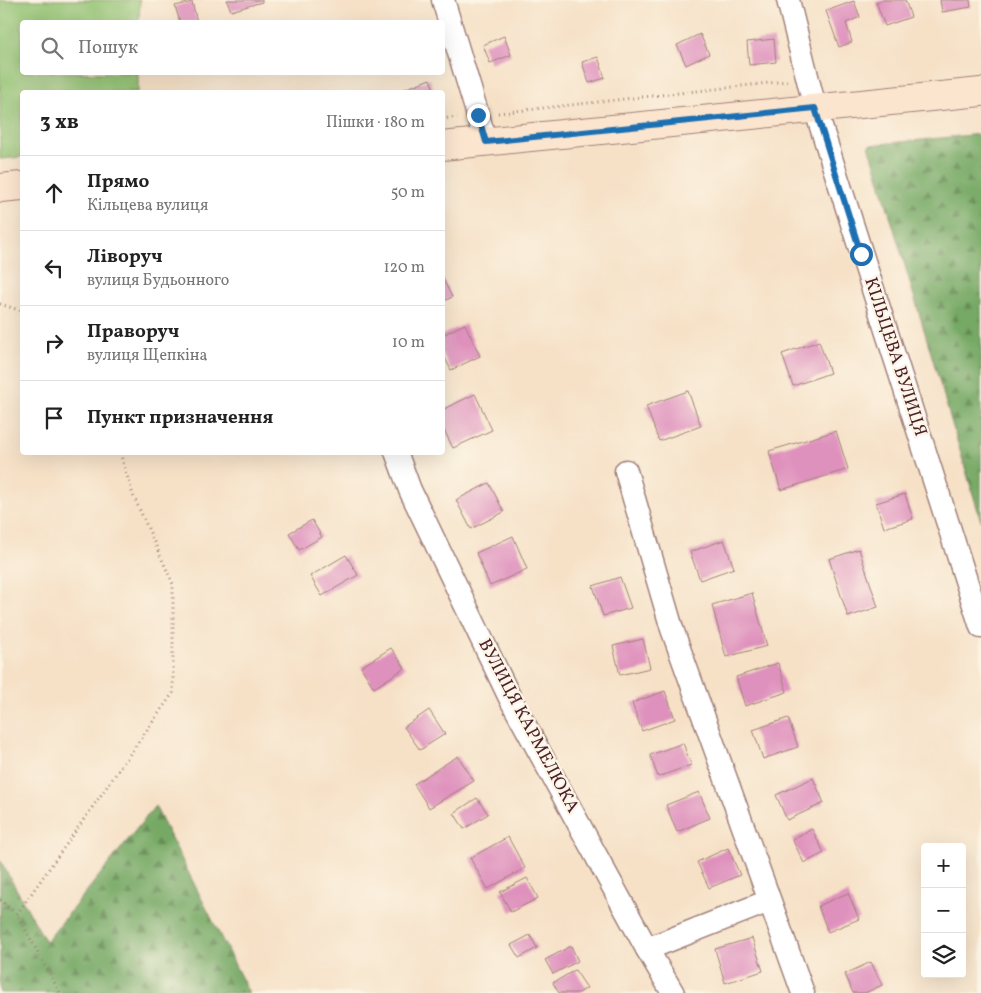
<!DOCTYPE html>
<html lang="uk">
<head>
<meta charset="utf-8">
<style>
	:root { --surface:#fff; --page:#f2f2f2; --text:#222; --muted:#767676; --line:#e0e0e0 }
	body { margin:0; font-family:Vollkorn,serif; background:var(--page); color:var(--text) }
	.controls { position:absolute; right:15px; bottom:15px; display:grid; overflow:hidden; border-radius:5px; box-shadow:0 5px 20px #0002 }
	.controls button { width:45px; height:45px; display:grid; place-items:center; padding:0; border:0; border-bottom:1px solid var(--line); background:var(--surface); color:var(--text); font:25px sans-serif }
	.stop { position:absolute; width:15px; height:15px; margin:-11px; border:4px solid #1f6fb2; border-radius:50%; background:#fff }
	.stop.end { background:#1f6fb2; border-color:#fff; box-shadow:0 1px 5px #0008 }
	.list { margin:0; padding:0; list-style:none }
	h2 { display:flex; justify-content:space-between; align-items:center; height:65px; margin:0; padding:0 20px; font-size:21px }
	h2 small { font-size:16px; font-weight:400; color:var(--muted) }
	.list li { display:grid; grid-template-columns:32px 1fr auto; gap:15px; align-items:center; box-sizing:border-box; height:75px; padding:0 20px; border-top:1px solid var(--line) }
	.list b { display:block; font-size:19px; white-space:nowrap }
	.list p { margin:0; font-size:16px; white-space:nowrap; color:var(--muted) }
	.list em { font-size:16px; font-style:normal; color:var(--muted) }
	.icon { flex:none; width:28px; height:28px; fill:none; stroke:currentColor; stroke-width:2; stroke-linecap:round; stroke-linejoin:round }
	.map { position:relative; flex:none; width:981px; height:993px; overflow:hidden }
	.search { position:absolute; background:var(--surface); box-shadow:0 5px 20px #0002; left:20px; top:20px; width:425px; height:55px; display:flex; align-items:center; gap:12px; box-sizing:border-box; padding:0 18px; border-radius:5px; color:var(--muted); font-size:19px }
	.panel { position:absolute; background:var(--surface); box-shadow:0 5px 20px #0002; left:20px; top:90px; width:425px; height:365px; border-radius:5px }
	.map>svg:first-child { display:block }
	.grass { fill:#93c373; stroke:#6e714f }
	.forest { fill:url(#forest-firs); stroke:#606448 }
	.building { fill:#df91bd }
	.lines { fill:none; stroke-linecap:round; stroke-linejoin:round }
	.street-casing { stroke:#a08079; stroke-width:25 }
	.secondary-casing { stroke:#a08079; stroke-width:30 }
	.path { stroke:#a08079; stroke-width:3; stroke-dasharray:1 4; stroke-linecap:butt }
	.street { stroke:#fff; stroke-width:22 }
	.secondary { stroke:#fce5cf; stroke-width:28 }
	.route { stroke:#1f6fb2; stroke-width:6 }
	.labels { text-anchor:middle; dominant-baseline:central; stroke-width:4.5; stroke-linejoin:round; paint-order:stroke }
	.street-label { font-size:18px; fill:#4a1f2b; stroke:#fcf5e5 }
</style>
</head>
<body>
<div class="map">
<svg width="981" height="993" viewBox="0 0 981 993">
	<defs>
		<pattern id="forest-firs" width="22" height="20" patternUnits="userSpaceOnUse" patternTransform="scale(1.25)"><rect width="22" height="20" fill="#76a965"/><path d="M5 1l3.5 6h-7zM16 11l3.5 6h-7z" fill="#638953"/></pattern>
	</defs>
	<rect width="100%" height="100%" fill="#fcf5e5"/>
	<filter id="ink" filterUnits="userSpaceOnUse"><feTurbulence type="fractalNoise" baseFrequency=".02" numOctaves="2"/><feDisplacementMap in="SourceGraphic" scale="10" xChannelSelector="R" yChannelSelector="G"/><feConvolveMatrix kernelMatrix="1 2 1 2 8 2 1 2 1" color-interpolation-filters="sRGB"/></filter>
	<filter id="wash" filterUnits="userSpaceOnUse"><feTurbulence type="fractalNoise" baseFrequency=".0096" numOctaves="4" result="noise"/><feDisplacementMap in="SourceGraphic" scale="20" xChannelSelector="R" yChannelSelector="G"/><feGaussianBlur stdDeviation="1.12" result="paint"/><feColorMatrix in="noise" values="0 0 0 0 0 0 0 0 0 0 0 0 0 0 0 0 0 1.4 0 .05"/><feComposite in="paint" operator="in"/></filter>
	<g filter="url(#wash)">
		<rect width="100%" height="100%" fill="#f6e1c7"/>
		<polygon class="grass" points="0,0 140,0 139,22 22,22 22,72 138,73 138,92 22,92 22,157 0,159"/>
		<g class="forest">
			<polygon points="981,134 981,521 869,145"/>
			<polygon points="155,806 249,993 0,993 0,860 46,942"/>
		</g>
		<g id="blocks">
			<g class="building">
				<polygon points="227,0 262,0 262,2 231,11"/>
				<polygon points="883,0 905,0 911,17 885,26 876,2"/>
				<polygon points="940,0 970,0 971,7 942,12"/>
				<polygon points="854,1 860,17 846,23 852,42 839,47 826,11"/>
				<polygon points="192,2 197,22 180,22 175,6"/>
				<polygon points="700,34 709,54 686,65 677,45"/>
				<polygon points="504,36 511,55 490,63 483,45"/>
				<polygon points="774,39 776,62 749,65 747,42"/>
				<polygon points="598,57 605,78 589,83 582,62"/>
				<polygon points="430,79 435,92 397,92"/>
				<polygon points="442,277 452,297 442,302"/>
				<polygon points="465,324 480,356 451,370 442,352 442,335"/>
				<polygon points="819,341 830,373 793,386 782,354"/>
				<polygon points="688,391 701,426 659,441 646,406"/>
				<polygon points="475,394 492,430 453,448 442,426 442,410"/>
				<polygon points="836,431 848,469 781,490 769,451"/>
				<polygon points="489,483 504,512 471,529 456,500"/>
				<polygon points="905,494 913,519 884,528 876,503"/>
				<polygon points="312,520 322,537 299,550 289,533"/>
				<polygon points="513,536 527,569 490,586 476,553"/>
				<polygon points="724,540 734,568 700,580 690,552"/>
				<polygon points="859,549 878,607 848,617 829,559"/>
				<polygon points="346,555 358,575 322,596 310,576"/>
				<polygon points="620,577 631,608 603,616 593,586"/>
				<polygon points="752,593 767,646 726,657 712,605"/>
				<polygon points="643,639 650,668 620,675 613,646"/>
				<polygon points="391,648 405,668 374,688 361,667"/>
				<polygon points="778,663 787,692 745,706 736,677"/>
				<polygon points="665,691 675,719 642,731 632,703"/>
				<polygon points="429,710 445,734 420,750 404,727"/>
				<polygon points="788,718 798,747 763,759 753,730"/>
				<polygon points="683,743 691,765 658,777 650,755"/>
				<polygon points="458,756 474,781 429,808 414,784"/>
				<polygon points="813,778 824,803 787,820 776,795"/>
				<polygon points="699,792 710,818 677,832 666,805"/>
				<polygon points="477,798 488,814 464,829 454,813"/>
				<polygon points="812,829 824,853 804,863 792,839"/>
				<polygon points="508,837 525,868 488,889 470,858"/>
				<polygon points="728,848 740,875 709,888 697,862"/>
				<polygon points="527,878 538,898 511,912 500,892"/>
				<polygon points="848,893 859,919 828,932 818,906"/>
				<polygon points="530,935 537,948 519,958 511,945"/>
				<polygon points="752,938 763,971 725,983 715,949"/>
				<polygon points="571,946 578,961 553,974 545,960"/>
				<polygon points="871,962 882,985 865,993 853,993 845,974"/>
				<polygon points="575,970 587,988 579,993 559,993 553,983"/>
			</g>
		</g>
	</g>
	<g filter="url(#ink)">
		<use href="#blocks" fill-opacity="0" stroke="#a08079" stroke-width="1"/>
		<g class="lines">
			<defs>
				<g id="street">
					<polyline points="443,0 486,142"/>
					<polyline points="788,0 815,108 981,627"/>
					<polyline points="396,452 410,490 510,698 647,949 673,993"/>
					<polyline points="626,471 672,629 803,993"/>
					<polyline points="647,949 769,901"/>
				</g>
				<g id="secondary">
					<polyline points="442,146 981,92"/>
					<polyline points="0,188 22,186"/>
				</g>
			</defs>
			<use href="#street" class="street-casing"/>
			<use href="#secondary" class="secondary-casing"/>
			<g class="path">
				<polyline points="498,113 787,81"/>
				<polyline points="442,119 457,117"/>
				<polyline points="0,304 22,311"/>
				<polyline points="0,900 17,914 60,993"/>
				<polyline points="17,914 173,693 173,584 133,495 120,452"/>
			</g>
			<use href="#street" class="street"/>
			<use href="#secondary" class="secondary"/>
		</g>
	</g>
	<g class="lines" filter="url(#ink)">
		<polyline class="route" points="478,115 486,142 815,108 861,254"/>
	</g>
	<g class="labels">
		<g class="street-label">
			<text transform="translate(895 357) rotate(72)">КІЛЬЦЕВА ВУЛИЦЯ</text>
			<text transform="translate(528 726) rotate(62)">ВУЛИЦЯ КАРМЕЛЮКА</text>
		</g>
	</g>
</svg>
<div class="controls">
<button>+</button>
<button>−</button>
<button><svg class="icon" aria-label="layers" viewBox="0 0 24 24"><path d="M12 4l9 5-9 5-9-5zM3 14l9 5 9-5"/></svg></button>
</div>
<div class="stop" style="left:861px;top:254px"></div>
<div class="stop end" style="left:478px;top:115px"></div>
<div class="search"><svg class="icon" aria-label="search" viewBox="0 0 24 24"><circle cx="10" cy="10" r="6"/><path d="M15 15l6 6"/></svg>Пошук</div>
<section class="panel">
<h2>3 хв<small>Пішки · 180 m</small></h2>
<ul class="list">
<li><svg class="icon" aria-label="ahead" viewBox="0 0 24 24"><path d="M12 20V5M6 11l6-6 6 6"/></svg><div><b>Прямо</b><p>Кільцева вулиця</p></div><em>50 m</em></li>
<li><svg class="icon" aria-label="left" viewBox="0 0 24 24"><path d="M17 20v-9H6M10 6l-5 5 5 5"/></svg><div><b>Ліворуч</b><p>вулиця Будьонного</p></div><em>120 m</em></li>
<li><svg class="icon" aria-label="right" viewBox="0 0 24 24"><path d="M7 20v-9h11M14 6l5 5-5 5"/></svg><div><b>Праворуч</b><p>вулиця Щепкіна</p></div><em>10 m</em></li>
<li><svg class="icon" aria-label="arrive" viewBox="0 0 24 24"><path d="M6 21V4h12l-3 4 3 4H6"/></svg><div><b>Пункт призначення</b></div></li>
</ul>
</section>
</div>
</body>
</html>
